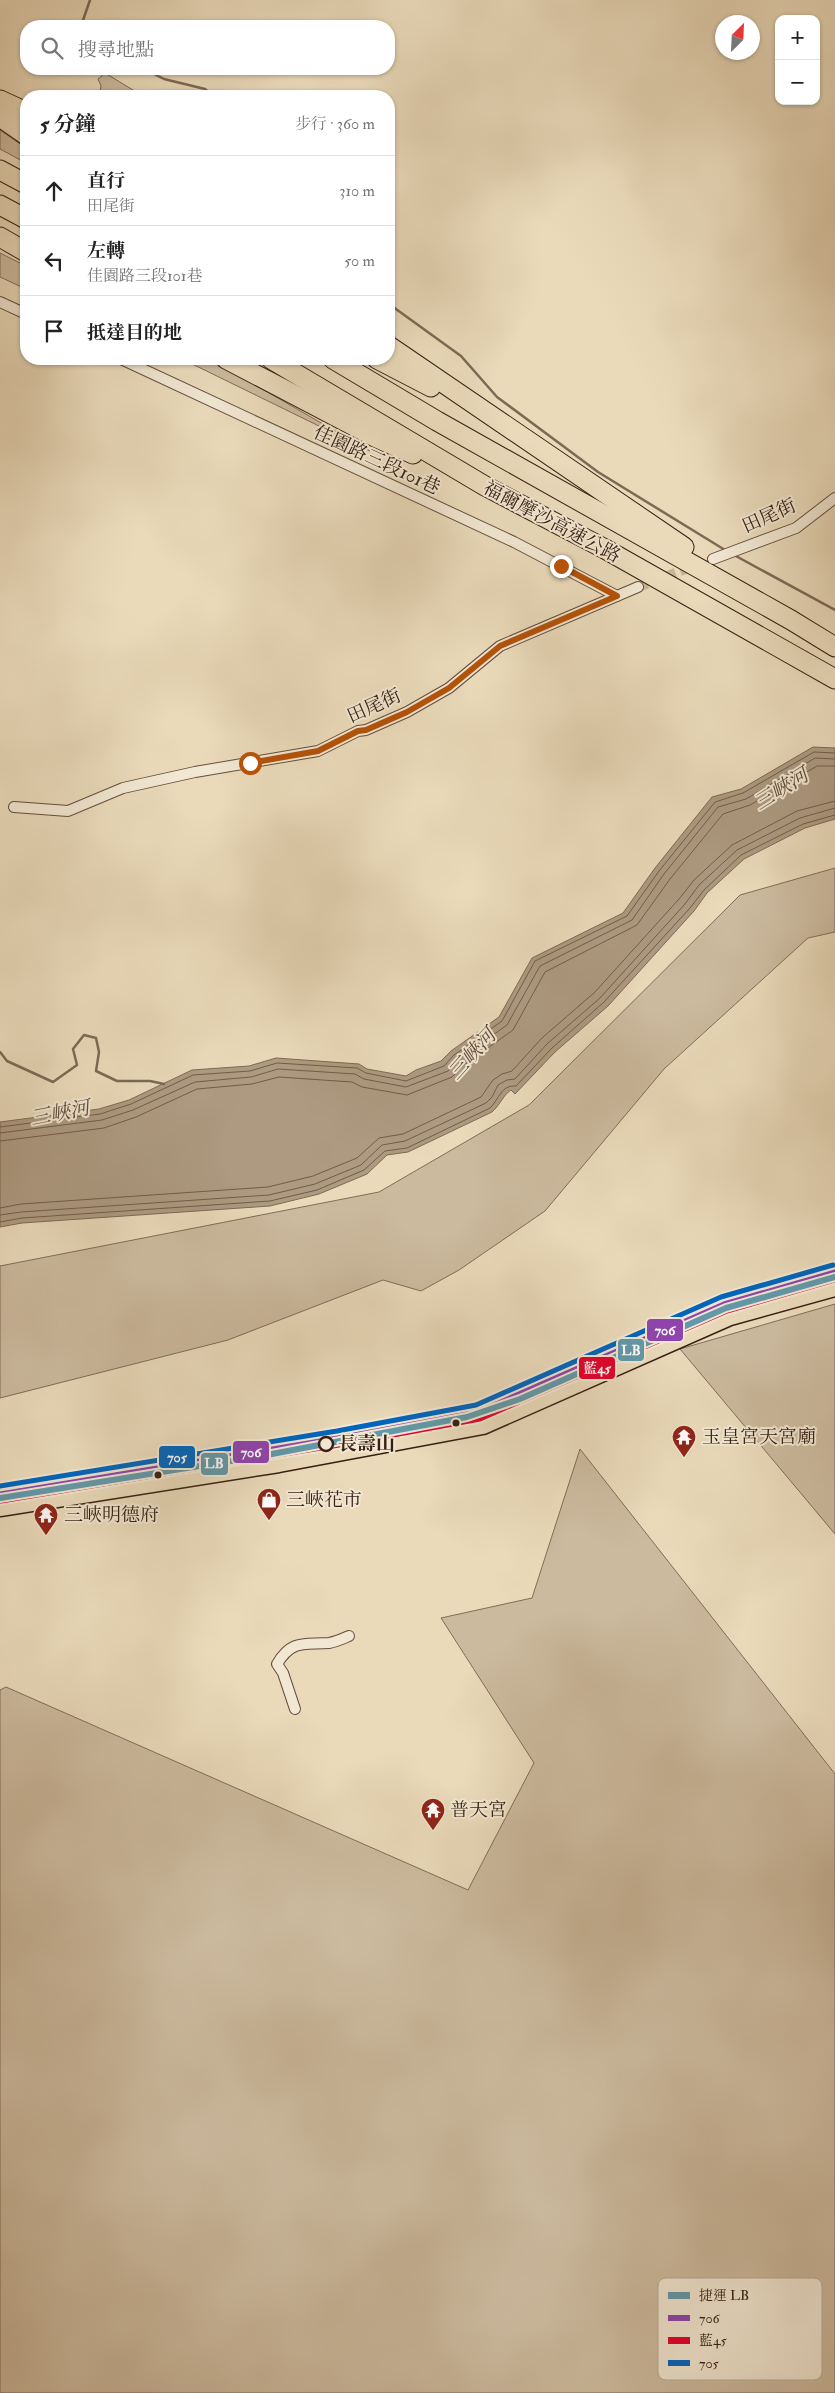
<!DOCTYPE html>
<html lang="zh-TW">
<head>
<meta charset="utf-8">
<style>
	:root { --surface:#fff; --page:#f2f2f2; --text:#222; --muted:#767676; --line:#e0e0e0 }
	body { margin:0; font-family:"IM FELL Double Pica","Noto Serif TC",serif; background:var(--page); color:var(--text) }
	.controls { position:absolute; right:15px; top:15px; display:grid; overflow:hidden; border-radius:10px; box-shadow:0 1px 4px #0004 }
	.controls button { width:45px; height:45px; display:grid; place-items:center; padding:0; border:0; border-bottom:1px solid var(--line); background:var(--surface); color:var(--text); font:25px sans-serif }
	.compass { position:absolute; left:715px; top:15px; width:45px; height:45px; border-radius:50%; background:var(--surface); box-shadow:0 1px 4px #0004; rotate:24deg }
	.stop { position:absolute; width:15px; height:15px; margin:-11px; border:4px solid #b45309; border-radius:50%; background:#fff }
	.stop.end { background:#b45309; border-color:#fff; box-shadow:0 1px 5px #0008 }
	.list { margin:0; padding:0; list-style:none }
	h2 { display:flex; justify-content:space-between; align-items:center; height:65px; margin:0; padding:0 20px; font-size:21px }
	h2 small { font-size:16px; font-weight:400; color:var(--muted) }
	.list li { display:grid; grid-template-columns:32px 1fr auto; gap:15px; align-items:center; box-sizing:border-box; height:70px; padding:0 20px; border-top:1px solid var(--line) }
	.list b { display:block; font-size:19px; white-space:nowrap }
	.list p { margin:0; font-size:16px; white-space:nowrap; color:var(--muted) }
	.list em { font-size:16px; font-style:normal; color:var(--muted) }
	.icon { flex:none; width:28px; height:28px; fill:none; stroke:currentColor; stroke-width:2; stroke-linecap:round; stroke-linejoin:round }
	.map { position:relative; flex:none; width:835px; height:2393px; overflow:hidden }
	.search { position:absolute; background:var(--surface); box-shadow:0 1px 4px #0004; left:20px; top:20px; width:375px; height:55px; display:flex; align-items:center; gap:12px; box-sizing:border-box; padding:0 18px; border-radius:20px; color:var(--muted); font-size:19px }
	.panel { position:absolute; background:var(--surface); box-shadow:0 1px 4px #0004; left:20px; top:90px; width:375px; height:275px; border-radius:20px }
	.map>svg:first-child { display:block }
	.green { fill:#ccba9e; stroke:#826c58 }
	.water { fill:#ad9a81; stroke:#7e6955 }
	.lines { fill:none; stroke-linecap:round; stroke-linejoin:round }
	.shore { stroke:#725c4a; stroke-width:1 }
	.stream { stroke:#7e6955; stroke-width:2.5 }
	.street-tunnel { stroke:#c6b599; stroke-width:10; stroke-dasharray:10 5; stroke-linecap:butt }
	.street-casing { stroke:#644e3d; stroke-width:12 }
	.primary-casing { stroke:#371f13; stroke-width:19 }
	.highway-casing { stroke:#371f13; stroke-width:21 }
	.street { stroke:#f1e7d2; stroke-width:10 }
	.primary { stroke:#eadaba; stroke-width:16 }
	.highway { stroke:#eadaba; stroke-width:19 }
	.bus-1-casing { stroke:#f1e7d2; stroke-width:9 }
	.bus-2-casing { stroke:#f1e7d2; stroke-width:9 }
	.bus-3-casing { stroke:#f1e7d2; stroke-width:9 }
	.bus-1 { stroke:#8e44ad; stroke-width:5 }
	.bus-2 { stroke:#e4002b; stroke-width:5 }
	.bus-3 { stroke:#0065bd; stroke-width:5 }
	.metro-1-casing { stroke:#f1e7d2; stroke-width:10 }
	.metro-1 { stroke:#6299aa; stroke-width:6 }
	.route { stroke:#b45309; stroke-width:6 }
	.bus-dot { fill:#371f13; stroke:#f1e7d2; stroke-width:2 }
	.stop-dot { fill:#f1e7d2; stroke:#371f13; stroke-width:2.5 }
	.labels { text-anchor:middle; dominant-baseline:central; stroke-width:4; stroke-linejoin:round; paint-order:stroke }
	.street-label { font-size:19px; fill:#371f13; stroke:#f1e7d2 }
	.poi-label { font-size:19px; fill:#371f13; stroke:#f1e7d2; text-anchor:start }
	.stop-label { font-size:19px; font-weight:bold; fill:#371f13; stroke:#f1e7d2; text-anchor:start }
	.water-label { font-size:20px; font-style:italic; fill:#604a3a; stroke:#f1e7d2 }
	.key { fill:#f1e7d2; stroke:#b9ab99; stroke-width:1 }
	.key-label { font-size:14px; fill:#371f13 }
	.line-badge { stroke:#f1e7d2; stroke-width:2 }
	.badge-label { font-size:14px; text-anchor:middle; font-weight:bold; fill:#fff }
</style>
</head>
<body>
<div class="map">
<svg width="835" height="2393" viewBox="0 0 835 2393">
	<rect width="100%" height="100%" fill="#eadaba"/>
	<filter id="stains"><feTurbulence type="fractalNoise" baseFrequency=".004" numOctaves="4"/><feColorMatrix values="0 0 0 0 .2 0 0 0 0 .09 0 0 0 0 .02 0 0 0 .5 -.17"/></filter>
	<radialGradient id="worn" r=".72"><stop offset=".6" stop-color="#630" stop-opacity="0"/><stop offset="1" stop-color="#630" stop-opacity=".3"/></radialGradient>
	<g class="green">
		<polygon points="105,73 143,96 99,96 101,86 98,79"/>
		<polygon points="0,130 26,148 26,163 0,149"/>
		<polygon points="0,253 26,266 26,289 0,277"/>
		<polygon points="182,359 210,359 370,451"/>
		<polygon points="835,868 835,932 808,938 664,1069 545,1211 459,1270 421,1291 383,1280 228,1340 0,1398 0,1266 379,1192 529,1105 740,895"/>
		<polygon points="835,1304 835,1534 680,1349"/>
		<polygon points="580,1449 835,1774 835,2393 0,2393 0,1690 6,1687 468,1890 534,1763 441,1618 532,1598"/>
	</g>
	<path class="water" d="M 813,747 L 835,748 L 835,819 L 805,828 L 744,859 L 707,893 L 694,911 L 608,1006 L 555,1052 L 515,1094 L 511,1090 C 504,1094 500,1105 492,1112 L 408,1152 L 387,1155 L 367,1174 L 319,1194 L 270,1206 L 22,1223 L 0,1227 L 0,1122 L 99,1109 L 129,1100 L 192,1070 L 249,1066 L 276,1058 L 359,1064 L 367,1069 L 406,1076 L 416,1070 L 441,1061 L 451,1051 L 499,1017 L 532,958 L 623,913 L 655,868 L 712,797 L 741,789 Z"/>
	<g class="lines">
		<g class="shore">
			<polyline points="0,1127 100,1114 131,1104 193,1075 250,1071 277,1063 357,1068 366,1073 406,1081 444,1066 454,1055 502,1021 535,961 627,916 659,871 715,802 743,793 814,752 835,753"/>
			<polyline points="0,1133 102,1120 133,1110 195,1082 251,1077 278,1069 355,1074 364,1079 406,1087 448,1071 459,1059 507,1025 540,966 632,920 664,874 718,807 746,799 815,758 835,759"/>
			<polyline points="0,1141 104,1128 136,1117 197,1089 252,1084 279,1077 352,1082 362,1087 407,1095 452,1077 464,1065 513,1030 545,972 637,925 670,879 723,814 750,805 817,766 835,766"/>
			<polyline points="0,1208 21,1204 268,1187 313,1176 357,1158 379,1138 403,1134 481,1097 493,1080 502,1074 512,1071 542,1038 595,992 679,899 694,880 732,845 797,811 835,801"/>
			<polyline points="0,1215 21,1212 269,1195 315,1184 361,1165 382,1145 405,1141 486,1103 492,1097 498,1085 507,1080 515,1079 547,1044 600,998 685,904 699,885 737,850 800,818 835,808"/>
			<path d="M 0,1222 L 22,1218 L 270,1201 L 317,1190 L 364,1170 L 385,1151 L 407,1148 L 490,1108 C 500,1098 501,1085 516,1086 L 552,1048 L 604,1002 L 690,908 L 704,890 L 741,855 L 803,824 L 835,815"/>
		</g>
		<g class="stream">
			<polyline points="81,26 90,0"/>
			<polyline points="144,69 164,79 205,89 213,96"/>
			<polyline points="389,304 461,356 497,397 598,472 725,550"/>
			<polyline points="734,555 835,610"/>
			<polyline points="0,1052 7,1061 53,1082 77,1065 73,1049 84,1035 96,1038 99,1052 96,1071 117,1081 150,1081 164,1084"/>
		</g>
		<polyline class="street-tunnel" points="638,587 696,565"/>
		<defs>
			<g id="street">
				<polyline points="0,302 26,314"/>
				<polyline points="121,359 514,542 617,596"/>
				<polyline points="713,559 796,528 835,498"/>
				<polyline points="14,807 68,811 123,788 195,772 318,751 358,731 366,730 407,712 449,688 500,646 638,587"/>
				<path d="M 295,1709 L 283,1673 L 277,1664 C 292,1639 304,1645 329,1643 C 336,1642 342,1639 349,1636"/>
			</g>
			<g id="primary">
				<polyline points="0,1494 338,1438 478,1412 724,1304 835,1272"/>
				<polyline points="0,1508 279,1464 483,1426 730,1317 835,1288"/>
			</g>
			<g id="highway">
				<polyline points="0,100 26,112"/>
				<polyline points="0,117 26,135"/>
				<polyline points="0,170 26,184"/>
				<polyline points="0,205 26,219"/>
				<polyline points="0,237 26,252"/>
				<polyline points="389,346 684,547"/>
				<polyline points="226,359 377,438 413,454"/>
				<polyline points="271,359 485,486 605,549 835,679"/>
				<polyline points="333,359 437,421 791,620 835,647"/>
				<polyline points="377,359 431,387"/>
			</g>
		</defs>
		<use href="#street" class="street-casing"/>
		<use href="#primary" class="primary-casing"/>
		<use href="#highway" class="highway-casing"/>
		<use href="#street" class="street"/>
		<use href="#primary" class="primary"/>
		<use href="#highway" class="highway"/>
		<defs>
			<polyline id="bus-1" points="0,1494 338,1438 478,1412 724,1304 835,1272"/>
			<polyline id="bus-2" points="1,1501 339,1445 480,1419 727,1311 835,1280"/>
			<polyline id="bus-3" points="0,1486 337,1431 476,1405 721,1297 833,1265"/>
		</defs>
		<use href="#bus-1" class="bus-1-casing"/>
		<use href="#bus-2" class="bus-2-casing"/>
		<use href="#bus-3" class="bus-3-casing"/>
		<use href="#bus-1" class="bus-1"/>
		<use href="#bus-2" class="bus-2"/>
		<use href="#bus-3" class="bus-3"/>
		<defs>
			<polyline id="metro-1" points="0,1498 256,1457 467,1417 520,1399 726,1308 835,1277"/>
		</defs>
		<use href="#metro-1" class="metro-1-casing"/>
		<use href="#metro-1" class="metro-1"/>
	</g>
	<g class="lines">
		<polyline class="route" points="250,763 318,751 358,731 366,730 407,712 449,688 500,646 617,596 561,566"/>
	</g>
	<defs>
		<symbol id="temple-pin" viewBox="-11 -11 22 30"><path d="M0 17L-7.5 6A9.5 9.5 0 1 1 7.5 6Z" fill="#8f2418" stroke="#f1e7d2"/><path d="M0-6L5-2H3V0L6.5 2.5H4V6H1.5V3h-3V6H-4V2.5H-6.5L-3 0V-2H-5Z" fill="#fff"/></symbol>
		<symbol id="shop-pin" viewBox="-11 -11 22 30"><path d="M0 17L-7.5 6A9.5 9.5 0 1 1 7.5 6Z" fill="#8f2418" stroke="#f1e7d2"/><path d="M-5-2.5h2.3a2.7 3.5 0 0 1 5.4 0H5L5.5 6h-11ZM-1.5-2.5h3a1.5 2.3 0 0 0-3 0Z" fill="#fff"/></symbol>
	</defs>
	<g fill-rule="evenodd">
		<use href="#temple-pin" x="670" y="1423" width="28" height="38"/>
		<use href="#shop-pin" x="255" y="1486" width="28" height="38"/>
		<use href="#temple-pin" x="32" y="1501" width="28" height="38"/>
		<use href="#temple-pin" x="419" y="1796" width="28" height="38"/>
	</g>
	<g class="bus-dot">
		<circle cx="456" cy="1423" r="4.5"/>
		<circle cx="158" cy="1475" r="4.5"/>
	</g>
	<circle class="stop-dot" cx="326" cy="1444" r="7"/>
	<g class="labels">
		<g class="street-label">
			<text transform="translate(377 460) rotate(25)">佳園路三段101巷</text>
			<text transform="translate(769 516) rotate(-24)">田尾街</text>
			<text transform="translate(552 522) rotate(28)">福爾摩沙高速公路</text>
			<text transform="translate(374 706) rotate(-24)">田尾街</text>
		</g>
		<g class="poi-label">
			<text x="702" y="1437">玉皇宮天宮廟</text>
			<text x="286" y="1500">三峽花市</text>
			<text x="64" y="1515">三峽明德府</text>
			<text x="450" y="1810">普天宮</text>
		</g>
		<g class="stop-label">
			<text x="338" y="1444">長壽山</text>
		</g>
		<g class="water-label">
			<text transform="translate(781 789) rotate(-32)">三峽河</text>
			<text transform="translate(472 1054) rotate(-48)">三峽河</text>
			<text transform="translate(60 1113) rotate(-11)">三峽河</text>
		</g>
	</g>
	<rect x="658" y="2278" width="164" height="102" rx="8" class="key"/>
	<rect x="668" y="2292" width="22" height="7" fill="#6299aa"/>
	<rect x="668" y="2315" width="22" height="6" fill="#8e44ad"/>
	<rect x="668" y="2337" width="22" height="7" fill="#e4002b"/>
	<rect x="668" y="2360" width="22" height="6" fill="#0065bd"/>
	<g class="key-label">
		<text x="699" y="2300">捷運 LB</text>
		<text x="699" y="2323">706</text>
		<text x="699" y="2345">藍45</text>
		<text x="699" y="2368">705</text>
	</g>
	<g class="line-badge">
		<rect x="646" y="1318" width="38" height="24" rx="5" fill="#8e44ad"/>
		<rect x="617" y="1338" width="28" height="24" rx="5" fill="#6299aa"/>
		<rect x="578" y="1356" width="38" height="24" rx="5" fill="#e4002b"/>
		<rect x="232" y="1440" width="38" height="24" rx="5" fill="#8e44ad"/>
		<rect x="158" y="1445" width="38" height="24" rx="5" fill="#0065bd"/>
		<rect x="200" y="1452" width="29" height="24" rx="5" fill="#6299aa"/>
	</g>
	<g class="badge-label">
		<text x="665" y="1335">706</text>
		<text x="631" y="1355">LB</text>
		<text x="597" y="1373">藍45</text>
		<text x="251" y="1457">706</text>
		<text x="177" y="1462">705</text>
		<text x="214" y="1468">LB</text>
	</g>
	<rect width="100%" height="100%" filter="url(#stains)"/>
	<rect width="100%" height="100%" fill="url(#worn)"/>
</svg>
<div class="controls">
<button>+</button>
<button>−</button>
</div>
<svg class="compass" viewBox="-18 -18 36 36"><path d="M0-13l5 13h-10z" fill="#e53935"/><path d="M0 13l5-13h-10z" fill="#767676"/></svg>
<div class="stop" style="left:250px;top:763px"></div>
<div class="stop end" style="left:561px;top:566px"></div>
<div class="search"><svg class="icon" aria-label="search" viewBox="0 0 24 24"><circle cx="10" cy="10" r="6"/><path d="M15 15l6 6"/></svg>搜尋地點</div>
<section class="panel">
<h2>5 分鐘<small>步行 · 360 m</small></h2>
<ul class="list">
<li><svg class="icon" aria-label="ahead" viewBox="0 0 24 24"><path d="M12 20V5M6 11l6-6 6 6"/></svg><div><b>直行</b><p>田尾街</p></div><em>310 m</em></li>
<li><svg class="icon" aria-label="left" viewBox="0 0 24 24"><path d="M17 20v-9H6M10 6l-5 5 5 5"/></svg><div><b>左轉</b><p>佳園路三段101巷</p></div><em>50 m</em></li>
<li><svg class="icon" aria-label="arrive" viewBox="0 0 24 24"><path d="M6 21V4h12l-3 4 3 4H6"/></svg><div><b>抵達目的地</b></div></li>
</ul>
</section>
</div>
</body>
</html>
